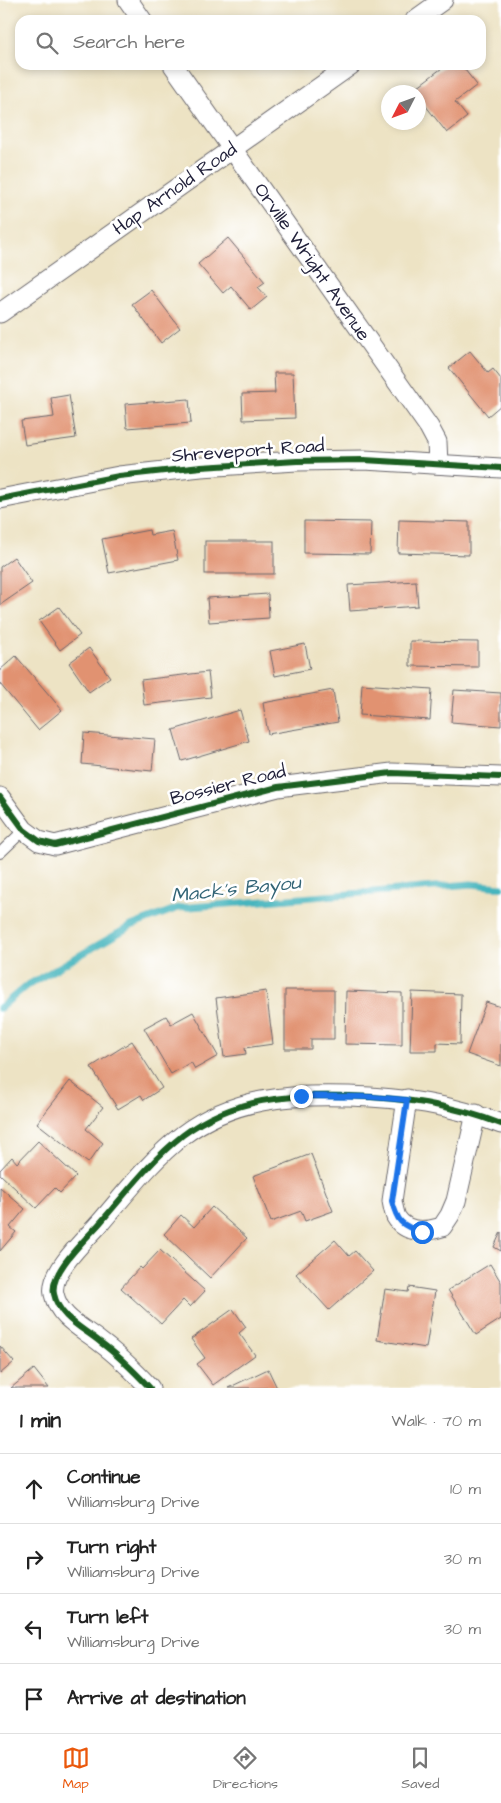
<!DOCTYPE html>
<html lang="en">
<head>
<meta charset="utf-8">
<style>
	:root { --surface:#fff; --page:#f2f2f2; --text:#222; --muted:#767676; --line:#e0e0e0; --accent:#ea580c }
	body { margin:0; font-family:"Architects Daughter",sans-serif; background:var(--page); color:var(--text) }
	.compass { position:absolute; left:381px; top:85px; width:45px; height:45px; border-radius:50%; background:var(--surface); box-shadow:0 2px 8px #0003; rotate:228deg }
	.stop { position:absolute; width:15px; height:15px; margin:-11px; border:4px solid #1a73e8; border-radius:50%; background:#fff }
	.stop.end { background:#1a73e8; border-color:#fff; box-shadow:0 1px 5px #0008 }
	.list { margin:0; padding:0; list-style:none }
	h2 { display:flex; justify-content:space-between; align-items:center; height:65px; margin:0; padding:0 20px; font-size:21px }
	h2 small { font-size:16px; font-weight:400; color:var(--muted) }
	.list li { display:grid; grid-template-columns:32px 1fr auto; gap:15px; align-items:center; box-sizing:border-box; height:70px; padding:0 20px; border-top:1px solid var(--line) }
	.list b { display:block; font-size:19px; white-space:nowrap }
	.list p { margin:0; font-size:16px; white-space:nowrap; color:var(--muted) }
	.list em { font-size:16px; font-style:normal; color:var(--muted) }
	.icon { flex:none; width:28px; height:28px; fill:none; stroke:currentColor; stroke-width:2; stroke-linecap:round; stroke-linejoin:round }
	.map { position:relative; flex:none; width:501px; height:1388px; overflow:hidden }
	.search { position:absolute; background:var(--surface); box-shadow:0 2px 8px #0003; left:15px; right:15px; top:15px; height:55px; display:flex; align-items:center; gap:12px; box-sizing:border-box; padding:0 18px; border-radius:15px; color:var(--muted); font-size:19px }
	.sheet { height:345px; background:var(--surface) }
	nav { display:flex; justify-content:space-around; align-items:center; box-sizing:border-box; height:70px; border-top:1px solid var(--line); background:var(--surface); font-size:14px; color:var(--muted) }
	nav a { display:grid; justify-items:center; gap:2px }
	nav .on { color:var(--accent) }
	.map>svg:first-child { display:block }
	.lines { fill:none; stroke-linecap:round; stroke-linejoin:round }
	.stream { stroke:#46b5be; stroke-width:7 }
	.building { fill:#e19271 }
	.lane-casing { stroke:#69666b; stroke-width:12 }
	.street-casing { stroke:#69666b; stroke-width:21 }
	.lane { stroke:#fff; stroke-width:10 }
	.street { stroke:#fff; stroke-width:19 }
	.cycleway-casing { stroke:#fff; stroke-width:9 }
	.cycleway { stroke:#1b5e20; stroke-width:6 }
	.route { stroke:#1a73e8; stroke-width:6 }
	.labels { text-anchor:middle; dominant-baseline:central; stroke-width:5; stroke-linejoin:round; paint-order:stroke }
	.street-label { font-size:19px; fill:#22223b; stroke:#fff }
	.water-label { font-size:20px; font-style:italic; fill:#326476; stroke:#fff }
</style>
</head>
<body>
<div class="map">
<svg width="501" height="1388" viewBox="0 0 501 1388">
	<rect width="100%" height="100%" fill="#fff"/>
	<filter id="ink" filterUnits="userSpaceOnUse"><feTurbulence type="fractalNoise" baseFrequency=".02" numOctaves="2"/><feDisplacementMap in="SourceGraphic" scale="10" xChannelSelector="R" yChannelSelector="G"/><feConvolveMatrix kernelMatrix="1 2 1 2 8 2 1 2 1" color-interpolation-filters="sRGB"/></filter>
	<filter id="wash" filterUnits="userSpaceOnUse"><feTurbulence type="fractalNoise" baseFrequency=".0096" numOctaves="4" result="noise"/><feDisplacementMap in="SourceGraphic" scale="20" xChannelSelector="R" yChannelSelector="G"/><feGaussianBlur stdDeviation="1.12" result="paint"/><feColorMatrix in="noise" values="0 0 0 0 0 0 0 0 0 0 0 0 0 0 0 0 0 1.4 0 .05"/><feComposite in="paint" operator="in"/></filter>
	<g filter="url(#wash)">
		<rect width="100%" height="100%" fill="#ede3c4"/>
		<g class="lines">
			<polyline class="stream" points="0,1008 26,986 131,926 178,908 471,884 501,887"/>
		</g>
		<g id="blocks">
			<g class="building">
				<polygon points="446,65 461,65 477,85 455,102 467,117 447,133 418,96 418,92 415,92 413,90"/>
				<polygon points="228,238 265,282 258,287 267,297 251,310 231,286 223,293 198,264"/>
				<polygon points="151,290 180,328 161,343 132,304"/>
				<polygon points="470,351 488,373 493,369 501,379 501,405 488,416 449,368"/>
				<polygon points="274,373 293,373 295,418 243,420 242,394 275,393"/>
				<polygon points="69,395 76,438 25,445 21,421 54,417 51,398"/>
				<polygon points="189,399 191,423 127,428 125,404"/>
				<polygon points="399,520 469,522 469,555 398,553"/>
				<polygon points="304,521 371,522 370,554 304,553"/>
				<polygon points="149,530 150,535 172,531 178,560 109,573 102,539"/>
				<rect x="205" y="541" width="69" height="33"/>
				<polygon points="14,557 32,583 0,605 0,567"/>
				<polygon points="416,581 418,606 350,611 348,585"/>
				<polygon points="268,594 269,618 209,622 207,598"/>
				<polygon points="59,607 80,635 60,650 39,621"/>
				<polygon points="410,641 478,642 478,667 410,666"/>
				<polygon points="305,644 310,669 275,676 270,651"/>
				<polygon points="89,648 110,677 89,692 69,663"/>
				<polygon points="16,656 62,710 38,730 0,684 0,670"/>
				<polygon points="208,672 211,697 144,705 141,680"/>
				<polygon points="362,684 432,689 430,720 360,715"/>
				<polygon points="333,690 338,722 268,734 263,703"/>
				<polygon points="454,690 501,693 501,726 451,722"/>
				<polygon points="240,710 249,741 182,761 173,730"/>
				<polygon points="84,733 155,739 152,771 82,764"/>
				<polygon points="285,990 334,990 334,1039 311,1039 311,1049 285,1049"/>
				<polygon points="266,991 273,1044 245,1048 246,1054 224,1057 216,998"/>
				<polygon points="346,991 402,993 402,1045 345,1044"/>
				<polygon points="412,992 461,994 460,1044 437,1043 437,1051 410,1051"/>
				<polygon points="486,1002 501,1007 501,1066 467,1054"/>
				<polygon points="193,1012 218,1056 195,1069 191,1062 171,1074 144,1028 166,1016 171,1024"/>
				<polygon points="132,1041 162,1088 144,1100 141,1095 118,1109 91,1067"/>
				<polygon points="70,1081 103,1107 86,1129 103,1143 88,1163 37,1123"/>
				<polygon points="38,1141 76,1176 60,1193 55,1188 36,1208 0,1174 0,1170 12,1157 17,1163"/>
				<polygon points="311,1154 333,1211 305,1221 301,1211 271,1222 253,1176"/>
				<polygon points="0,1187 25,1209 10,1227 16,1232 0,1251"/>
				<polygon points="212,1207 247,1238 210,1278 164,1234 181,1215 194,1227"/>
				<polygon points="501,1232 501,1251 494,1247"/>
				<polygon points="335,1240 349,1256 355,1251 373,1271 329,1310 296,1274"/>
				<polygon points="160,1250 205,1291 190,1307 183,1300 161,1324 121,1288 140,1267 142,1269"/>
				<polygon points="490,1264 501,1282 501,1319 476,1335 448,1290"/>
				<polygon points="409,1287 435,1291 426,1348 377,1340 385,1289 408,1292"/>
				<polygon points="233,1309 246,1327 239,1333 255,1355 213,1385 197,1364 205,1358 191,1339"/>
				<polygon points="0,1346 14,1362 0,1374"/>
				<polygon points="34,1369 49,1388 11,1388"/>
				<polygon points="268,1369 277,1388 228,1388"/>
			</g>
		</g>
	</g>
	<g filter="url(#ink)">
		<use href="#blocks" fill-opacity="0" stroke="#69666b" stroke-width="1"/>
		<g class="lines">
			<defs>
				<polyline id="lane" points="0,853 24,830"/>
				<g id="street">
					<polyline points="128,0 142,20"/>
					<polyline points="415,20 443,0"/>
					<polyline points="173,65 429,427 437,442 438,464"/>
					<polyline points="0,313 351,65"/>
					<polyline points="0,499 119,476 201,467 297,461 364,460 501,468"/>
					<polyline points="0,797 24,830 39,841 55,845 278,787 392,773 501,777"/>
					<path d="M 407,1099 L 392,1201 C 393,1206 394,1212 396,1217 C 406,1234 426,1232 442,1227 L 450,1215 L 456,1201 L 476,1114"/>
					<path d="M 150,1388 C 135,1372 118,1355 100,1342 C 83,1328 59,1318 54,1294 C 49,1272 86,1239 100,1223 C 126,1193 151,1160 183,1135 C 232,1098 290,1094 349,1096 C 403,1098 450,1104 501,1124"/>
				</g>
			</defs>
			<use href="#lane" class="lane-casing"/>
			<use href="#street" class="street-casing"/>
			<use href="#lane" class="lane"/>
			<use href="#street" class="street"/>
			<defs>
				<g id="cycleway">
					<polyline points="0,499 119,476 201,467 297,461 364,460 501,468"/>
					<polyline points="0,797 24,830 39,841 55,845 278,787 392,773 501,777"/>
					<path d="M 150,1388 C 135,1372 118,1355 100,1342 C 83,1328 59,1318 54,1294 C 49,1272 86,1239 100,1223 C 126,1193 151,1160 183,1135 C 232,1098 290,1094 349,1096 C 403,1098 450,1104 501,1124"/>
				</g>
			</defs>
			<use href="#cycleway" class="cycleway-casing"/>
			<use href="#cycleway" class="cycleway"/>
		</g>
	</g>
	<g class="lines" filter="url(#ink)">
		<path class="route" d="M 301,1096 L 372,1097 L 407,1100 L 392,1201 C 397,1221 401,1226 422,1232"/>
	</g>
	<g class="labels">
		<g class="street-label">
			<text transform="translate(175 189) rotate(-35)">Hap Arnold Road</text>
			<text transform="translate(312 262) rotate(55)">Orville Wright Avenue</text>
			<text transform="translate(248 451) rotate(-4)">Shreveport Road</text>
			<text transform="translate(228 785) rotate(-14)">Bossier Road</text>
		</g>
		<g class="water-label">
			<text transform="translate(236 889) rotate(-6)">Mack's Bayou</text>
		</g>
	</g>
</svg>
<svg class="compass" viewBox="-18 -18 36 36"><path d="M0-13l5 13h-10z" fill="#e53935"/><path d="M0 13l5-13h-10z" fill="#767676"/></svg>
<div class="stop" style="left:422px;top:1232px"></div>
<div class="stop end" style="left:301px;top:1096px"></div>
<div class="search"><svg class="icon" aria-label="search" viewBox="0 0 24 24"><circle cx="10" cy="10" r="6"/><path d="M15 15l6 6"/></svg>Search here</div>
</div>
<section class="sheet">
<h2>1 min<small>Walk · 70 m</small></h2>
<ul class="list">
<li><svg class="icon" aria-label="ahead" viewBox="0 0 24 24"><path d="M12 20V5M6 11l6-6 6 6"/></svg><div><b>Continue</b><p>Williamsburg Drive</p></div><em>10 m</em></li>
<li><svg class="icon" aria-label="right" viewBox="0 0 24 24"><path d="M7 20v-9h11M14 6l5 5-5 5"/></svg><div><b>Turn right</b><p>Williamsburg Drive</p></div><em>30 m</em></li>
<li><svg class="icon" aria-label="left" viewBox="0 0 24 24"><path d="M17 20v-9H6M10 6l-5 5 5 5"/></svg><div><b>Turn left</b><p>Williamsburg Drive</p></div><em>30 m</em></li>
<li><svg class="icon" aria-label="arrive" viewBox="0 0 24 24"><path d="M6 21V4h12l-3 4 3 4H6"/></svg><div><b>Arrive at destination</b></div></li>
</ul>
</section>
<nav>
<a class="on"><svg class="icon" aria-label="map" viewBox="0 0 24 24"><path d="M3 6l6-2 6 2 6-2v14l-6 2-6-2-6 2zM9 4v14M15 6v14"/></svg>Map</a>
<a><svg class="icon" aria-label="directions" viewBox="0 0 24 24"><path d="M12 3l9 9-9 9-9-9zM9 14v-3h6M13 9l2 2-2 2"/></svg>Directions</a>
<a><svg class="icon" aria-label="saved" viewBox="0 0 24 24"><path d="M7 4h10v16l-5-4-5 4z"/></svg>Saved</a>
</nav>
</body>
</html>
